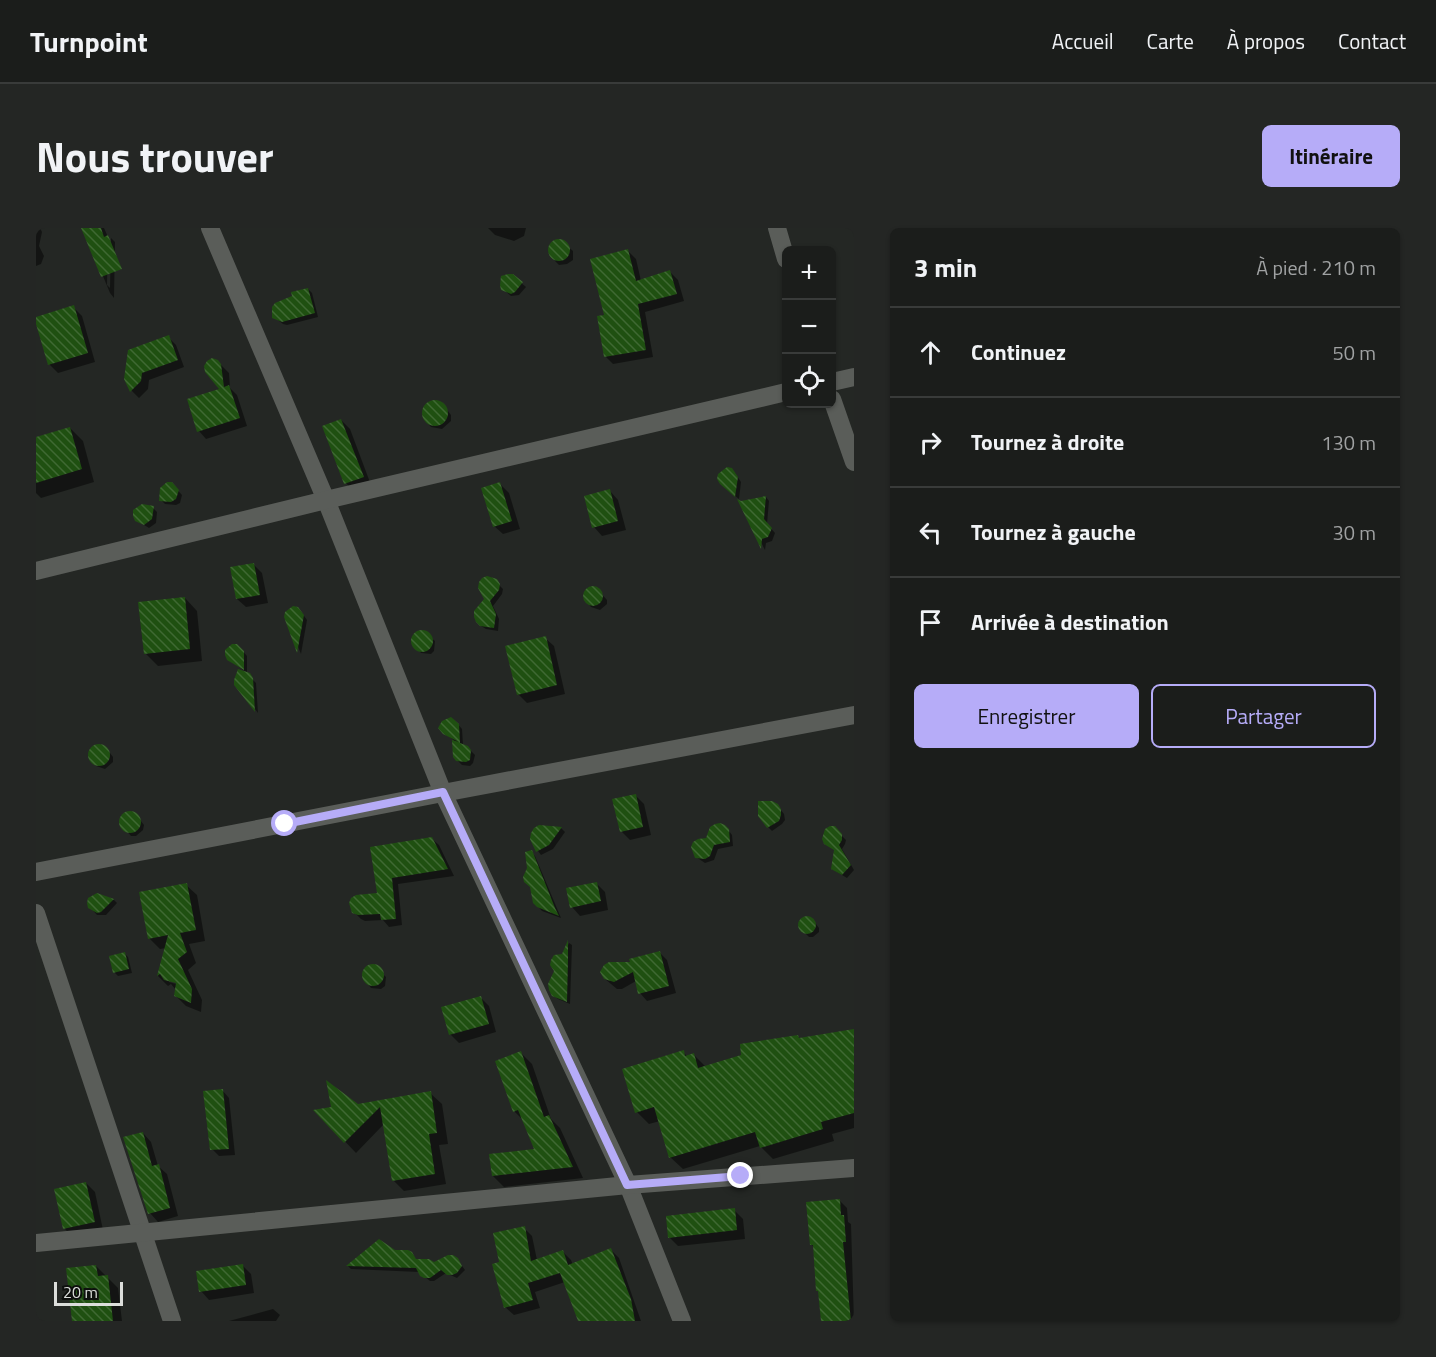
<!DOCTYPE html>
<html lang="fr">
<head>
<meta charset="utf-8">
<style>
	:root { --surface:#1b1d1b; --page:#242624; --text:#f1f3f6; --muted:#a0a2a3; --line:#393b3a; --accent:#b6acf8 }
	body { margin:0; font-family:"Titillium Web",sans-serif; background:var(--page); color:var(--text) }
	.controls { position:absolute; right:18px; top:18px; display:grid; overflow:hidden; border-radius:9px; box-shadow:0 2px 4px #0004 }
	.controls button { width:54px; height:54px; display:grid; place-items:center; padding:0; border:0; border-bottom:2px solid var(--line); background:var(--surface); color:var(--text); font:30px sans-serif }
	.scale { position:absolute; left:18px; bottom:15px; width:69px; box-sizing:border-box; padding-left:6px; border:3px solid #dcdedb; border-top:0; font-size:16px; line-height:21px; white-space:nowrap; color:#dcdedb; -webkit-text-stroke:4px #0e100e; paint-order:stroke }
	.stop { position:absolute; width:18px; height:18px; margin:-14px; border:4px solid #b6acf8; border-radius:50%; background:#fff }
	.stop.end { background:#b6acf8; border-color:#fff; box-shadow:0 2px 6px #0008 }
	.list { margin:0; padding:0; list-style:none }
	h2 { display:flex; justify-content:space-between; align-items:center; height:78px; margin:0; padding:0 24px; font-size:26px }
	h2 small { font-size:20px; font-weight:400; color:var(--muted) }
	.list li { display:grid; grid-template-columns:39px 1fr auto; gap:18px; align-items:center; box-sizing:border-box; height:90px; padding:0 24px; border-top:2px solid var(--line) }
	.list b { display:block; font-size:22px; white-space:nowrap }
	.list em { font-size:20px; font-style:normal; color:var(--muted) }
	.actions { display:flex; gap:12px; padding:18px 24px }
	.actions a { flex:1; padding:14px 0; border:2px solid var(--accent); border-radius:9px; text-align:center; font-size:21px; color:var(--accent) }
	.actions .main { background:var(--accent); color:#111 }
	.icon { flex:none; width:33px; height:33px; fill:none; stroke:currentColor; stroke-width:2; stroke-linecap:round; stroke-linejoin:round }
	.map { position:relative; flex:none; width:818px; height:1093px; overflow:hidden; border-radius:9px }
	header { display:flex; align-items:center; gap:36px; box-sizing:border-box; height:84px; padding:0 30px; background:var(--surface); border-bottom:2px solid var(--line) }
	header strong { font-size:28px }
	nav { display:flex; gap:33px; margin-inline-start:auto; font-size:21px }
	.intro { display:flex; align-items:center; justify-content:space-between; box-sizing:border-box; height:144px; padding:0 36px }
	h1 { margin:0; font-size:42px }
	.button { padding:15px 27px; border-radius:9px; background:var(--accent); color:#111; font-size:21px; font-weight:700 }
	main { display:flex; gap:36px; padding:0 36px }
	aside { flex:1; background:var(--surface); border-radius:9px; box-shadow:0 2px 4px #0004 }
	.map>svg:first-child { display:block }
	.shadow { fill:#0007; fill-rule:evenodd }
	.building { fill:url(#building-back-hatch) }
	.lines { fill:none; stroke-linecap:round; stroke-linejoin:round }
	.street { stroke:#5a5d59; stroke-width:18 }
	.route { stroke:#b6acf8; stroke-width:8 }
</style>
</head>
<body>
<header>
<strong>Turnpoint</strong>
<nav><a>Accueil</a><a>Carte</a><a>À propos</a><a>Contact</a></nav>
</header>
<div class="intro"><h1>Nous trouver</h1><a class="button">Itinéraire</a></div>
<main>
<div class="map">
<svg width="818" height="1093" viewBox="0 0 818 1093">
	<defs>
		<pattern id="building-back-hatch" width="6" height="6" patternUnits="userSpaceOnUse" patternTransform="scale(1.5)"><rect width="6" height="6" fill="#1f5011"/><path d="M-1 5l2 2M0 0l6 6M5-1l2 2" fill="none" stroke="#3f6933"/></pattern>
	</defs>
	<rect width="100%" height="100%" fill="#242724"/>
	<g class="shadow">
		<polygon points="0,0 4,0 6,4 3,18 8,28 5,36 0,38"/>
		<polygon points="47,0 68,0 72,9 71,57 74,60 75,10 79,14 78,70 74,65"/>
		<polygon points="452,0 490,0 488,8 478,13 459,7"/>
		<polygon points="519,12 524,12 537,23 537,32 531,36 523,37 519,33 514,26 513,20"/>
		<polygon points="592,23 600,31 605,53 634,44 642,52 648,73 609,84 617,129 577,136 569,128 570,88"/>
		<polygon points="477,48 490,59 483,67 475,68 467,61"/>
		<polygon points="272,61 276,65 282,89 251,97 247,96 238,89"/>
		<polygon points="37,79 46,88 59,134 22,145 14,137 0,90"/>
		<polygon points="132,109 140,117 148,139 113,152 112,161 103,170 96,163 89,150"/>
		<polygon points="181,133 193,145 194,160 201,167 211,198 170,211 163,203 186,161"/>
		<polygon points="395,174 401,174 407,177 415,187 415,193 406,201 395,199 387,189 387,183"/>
		<polygon points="305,192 314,201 335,257 318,264 310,255"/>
		<polygon points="34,200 47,213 58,254 5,270 0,265 0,210"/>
		<polygon points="699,245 705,254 703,271 689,260"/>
		<polygon points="136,256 146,267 144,275 140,277 129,276 125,272"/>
		<polygon points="464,256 473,265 484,301 467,306 458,298"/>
		<polygon points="574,263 582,272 590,302 566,308 558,299"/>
		<polygon points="730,269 733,273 731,296 739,305 736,313 730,315 729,322 705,275"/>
		<polygon points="117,280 121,284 120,295 113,300 100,292"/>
		<polygon points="218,337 226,345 232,375 210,379 201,371"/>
		<polygon points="456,350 467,361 466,366 457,378 463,391 462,403 450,401 445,398"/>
		<polygon points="555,360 560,360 571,372 571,376 564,382 555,379 548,370 551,361"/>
		<polygon points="149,370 161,383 166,433 122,438 109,425"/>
		<polygon points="266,385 271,392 265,426 250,389"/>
		<polygon points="386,403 399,413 398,423 395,426 385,425 376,412 381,404"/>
		<polygon points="509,410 518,418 529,466 491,475 482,466"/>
		<polygon points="204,420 211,428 211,446 220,455 222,485 200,456 210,444 192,431"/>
		<polygon points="419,493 426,501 427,517 431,519 439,527 437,535 434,538 426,537 421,532 419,529 418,512 408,505"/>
		<polygon points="61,517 70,520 77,529 77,534 69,541 60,538 53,529 56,519"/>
		<polygon points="599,567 608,576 615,607 594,612 585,603"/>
		<polygon points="741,577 748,586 749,592 746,596 736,603 732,599"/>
		<polygon points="92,585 101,588 108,597 107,602 100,608 95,608 84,595 85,591"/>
		<polygon points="503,599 525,600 529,604 517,621 505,627 502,623"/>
		<polygon points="798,600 810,612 809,616 806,621 818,642 811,650 796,641 799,622"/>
		<polygon points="693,603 696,607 697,618 682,621 678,632 669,635 660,629 671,611"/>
		<polygon points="396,611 403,617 418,648 362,656 366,697 353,699 347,692 329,693 325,691 318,684 343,667 336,620"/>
		<polygon points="495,624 499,628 525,690 506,683 498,674 493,640"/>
		<polygon points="561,656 569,664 572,682 544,688 536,679"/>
		<path d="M 150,657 L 161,667 L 169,713 L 153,716 L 160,735 L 152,742 L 166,772 L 165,784 L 150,778 L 139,767 L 140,762 L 135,756 L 132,758 L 122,748 L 130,720 L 124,721 L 113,710 ZM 133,751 L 147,758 L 133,754 Z"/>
		<polygon points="61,667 78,672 81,675 70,687 61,687 54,679"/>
		<polygon points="769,689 777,692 783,700 783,704 777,709 773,709 763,699 763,695"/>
		<polygon points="533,715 536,717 534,776 522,771 517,767 527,728"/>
		<polygon points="88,725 92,729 96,745 82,748 78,744"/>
		<polygon points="624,725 631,732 640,765 611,773 604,765 600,753 586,761 581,761 569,751 596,736"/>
		<polygon points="338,738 350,749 349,758 345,761 335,760 328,751 329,742"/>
		<polygon points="445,770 453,778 460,804 423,815 414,806"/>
		<polygon points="818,802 818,900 796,906 798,913 737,931 724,918 647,941 634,929 624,893 613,896 601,884 647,824 652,829 658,827 670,839 762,809 765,811"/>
		<polygon points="485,825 496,836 515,891 524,900 547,950 468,959 457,948 500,922 488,893 478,883"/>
		<polygon points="186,862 193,870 199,927 183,928 176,921"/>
		<polygon points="394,865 406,876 412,916 403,917 410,956 368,963 357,952 348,896 320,925 280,883"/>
		<polygon points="107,905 115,914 122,938 131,946 142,988 122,994 114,985"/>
		<polygon points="50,955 59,964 67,1002 37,1009 28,1000"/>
		<polygon points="803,972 811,980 812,994 815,996 818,1093 787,1093 778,1019 775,1016"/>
		<polygon points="698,982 707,991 709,1011 642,1018 634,1010"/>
		<polygon points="488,1000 496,1008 501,1032 527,1024 535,1032 537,1037 575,1022 583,1030 605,1093 544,1093 529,1054 499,1064 504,1080 478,1087 469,1079 465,1035"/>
		<polygon points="343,1013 358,1024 375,1025 381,1033 398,1036 421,1031 429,1042 421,1050 410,1045 398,1053 394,1053 383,1044 315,1041 312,1038"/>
		<polygon points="60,1038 82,1060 86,1093 38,1093"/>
		<polygon points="207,1038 215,1046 218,1065 173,1072 165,1063"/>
		<polygon points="237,1081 244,1087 240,1093 193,1093"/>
	</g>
	<g class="building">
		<polygon points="45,0 65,0 68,9 72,7 86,41 65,49"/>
		<circle cx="523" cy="22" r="11"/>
		<polygon points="592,21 600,53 634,42 641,66 602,76 610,122 568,129 561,88 568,87 554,31"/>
		<polygon points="472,46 477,46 487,54 479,64 475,66 465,62 464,57 465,48"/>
		<polygon points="272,60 279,85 246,94 236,90 236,79 239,75 256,68 255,64"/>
		<polygon points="38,77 52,125 12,137 0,96 0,89"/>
		<polygon points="133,107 142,132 106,145 105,153 94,164 88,151 92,122"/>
		<polygon points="176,130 182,132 185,136 188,159 193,157 204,190 161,204 151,171 183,161 169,144 168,138 171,133"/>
		<circle cx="399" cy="185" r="13"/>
		<polygon points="305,191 328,249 308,256 286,198"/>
		<polygon points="34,199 46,241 0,255 0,209"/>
		<polygon points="691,239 696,240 702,249 699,269 684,256 681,251 682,246"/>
		<polygon points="131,254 136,254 143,262 140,271 135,274 123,273 124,260"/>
		<polygon points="464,254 476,293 457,299 445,260"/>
		<polygon points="574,261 582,293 556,300 548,268"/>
		<polygon points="730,268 728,291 736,300 732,309 726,311 725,321 701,271 705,273"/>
		<polygon points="106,276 118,278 116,291 108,297 99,293 97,288 97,282"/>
		<polygon points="218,335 224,367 200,371 194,339"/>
		<polygon points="451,348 461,351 464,356 463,362 454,373 460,386 458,400 444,398 440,394 438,389 438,383 448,371 442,360 443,354 446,350"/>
		<circle cx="557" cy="368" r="10"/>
		<polygon points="149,369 154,421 108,426 102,374"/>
		<polygon points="257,378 262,379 268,387 261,425 248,389 249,384"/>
		<circle cx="386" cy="413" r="11"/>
		<polygon points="510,408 521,457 481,467 469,418"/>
		<polygon points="196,416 201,416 208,423 208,442 191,432 189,427 189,422"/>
		<polygon points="202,441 214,445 217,450 219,484 198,457 198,452"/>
		<polygon points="415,489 423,496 424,515 432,518 435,522 434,532 430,534 420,533 417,529 416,512 423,514 407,506 402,500 406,493"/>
		<circle cx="63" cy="527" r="11"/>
		<polygon points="600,566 607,599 584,604 576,571"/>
		<polygon points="722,573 736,573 742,576 745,581 745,587 743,593 731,600 722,588"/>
		<circle cx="94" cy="594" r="11"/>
		<polygon points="684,595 689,597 693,601 694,614 678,617 674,628 669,631 659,630 655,619 657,614 662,611 670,610 674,599 679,596"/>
		<polygon points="503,597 526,599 513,617 500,624 494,611 495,605 498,600"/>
		<polygon points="794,598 799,598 806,606 806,612 803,617 815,637 806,647 795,641 798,622 788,616 786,611 789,601"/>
		<polygon points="396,609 412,641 356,650 360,691 345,692 344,686 322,687 316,685 313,675 315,670 320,667 341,665 334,619"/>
		<polygon points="496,622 519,680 523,688 501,679 497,675 494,659 488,654 487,649 491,640 489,624"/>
		<polygon points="561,654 565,673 534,680 530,660"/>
		<polygon points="151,655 160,702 144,705 151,724 142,731 156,761 155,775 138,768 140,755 128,752 124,746 121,748 132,707 112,711 103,664"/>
		<polygon points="61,665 78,671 65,684 61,685 52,680 51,675 52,670"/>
		<circle cx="771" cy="697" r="9"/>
		<polygon points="532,712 532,732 531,774 516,768 513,762 512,756 518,743 514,737 515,732 518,727 526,726"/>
		<polygon points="624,723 633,758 602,766 597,744 578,754 568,751 564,744 568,737 573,734 594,734 593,731"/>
		<polygon points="89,724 93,741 77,745 73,728"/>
		<circle cx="337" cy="747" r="11"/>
		<polygon points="445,768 453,796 413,807 405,779"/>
		<polygon points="818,801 818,885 785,894 787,901 724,920 719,904 633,930 618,879 599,885 586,841 648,822 649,828 658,825 662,840 705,827 704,816 762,807 763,810"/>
		<polygon points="485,823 508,889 513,887 537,939 456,948 453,926 498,921 482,882 477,884 459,833"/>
		<polygon points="290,852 322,876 395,863 401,905 393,906 399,946 356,953 344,879 308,915 277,882 295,879"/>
		<polygon points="187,861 193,921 174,922 167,863"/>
		<polygon points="107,904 116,938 123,936 134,980 112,986 87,909"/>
		<polygon points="50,954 59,994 27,1001 18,961"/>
		<polygon points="804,971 805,987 808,987 810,1014 807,1014 815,1093 785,1093 782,1063 780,1063 777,1017 774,1017 770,974"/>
		<polygon points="699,980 701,1002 632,1010 630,988"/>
		<polygon points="489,998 495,1033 527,1022 532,1037 575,1020 595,1071 599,1093 542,1093 524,1045 492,1055 497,1072 468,1080 456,1036 463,1034 457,1005"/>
		<polygon points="343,1011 359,1022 372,1022 376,1024 380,1031 393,1031 398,1034 412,1027 417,1027 422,1030 426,1038 421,1045 416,1047 411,1047 405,1042 394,1050 388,1050 384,1048 380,1040 310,1038"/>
		<polygon points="207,1036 210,1057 163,1064 160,1043"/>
		<polygon points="60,1037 62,1048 72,1047 77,1093 36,1093 30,1040"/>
	</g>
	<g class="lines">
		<g class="street">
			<polyline points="174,0 290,272 407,565 592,957 646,1093"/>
			<polyline points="741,0 750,31"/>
			<polyline points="796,154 818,149"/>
			<polyline points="796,171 818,234"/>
			<polyline points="0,343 290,272 750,164"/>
			<polyline points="0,644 407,565 818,487"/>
			<polyline points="0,685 136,1093"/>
			<polyline points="0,1015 592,957 818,940"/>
		</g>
	</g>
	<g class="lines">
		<polyline class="route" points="249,596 407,564 591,957 705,948"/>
	</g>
</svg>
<div class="controls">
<button>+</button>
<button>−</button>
<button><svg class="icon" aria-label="locate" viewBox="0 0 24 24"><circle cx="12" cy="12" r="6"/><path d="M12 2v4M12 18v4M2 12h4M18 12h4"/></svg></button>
</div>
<div class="scale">20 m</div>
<div class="stop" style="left:249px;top:596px"></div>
<div class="stop end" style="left:705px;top:948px"></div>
</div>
<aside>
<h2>3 min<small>À pied · 210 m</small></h2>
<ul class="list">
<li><svg class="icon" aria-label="ahead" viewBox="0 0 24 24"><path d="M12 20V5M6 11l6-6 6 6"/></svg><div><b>Continuez</b></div><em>50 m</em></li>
<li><svg class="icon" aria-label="right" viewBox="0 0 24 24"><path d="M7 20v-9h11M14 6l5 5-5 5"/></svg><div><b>Tournez à droite</b></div><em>130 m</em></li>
<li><svg class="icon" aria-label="left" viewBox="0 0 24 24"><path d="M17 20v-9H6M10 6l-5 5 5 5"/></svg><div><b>Tournez à gauche</b></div><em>30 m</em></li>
<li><svg class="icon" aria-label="arrive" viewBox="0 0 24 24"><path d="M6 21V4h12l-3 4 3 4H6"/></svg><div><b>Arrivée à destination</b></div></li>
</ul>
<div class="actions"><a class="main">Enregistrer</a><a>Partager</a></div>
</aside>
</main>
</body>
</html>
